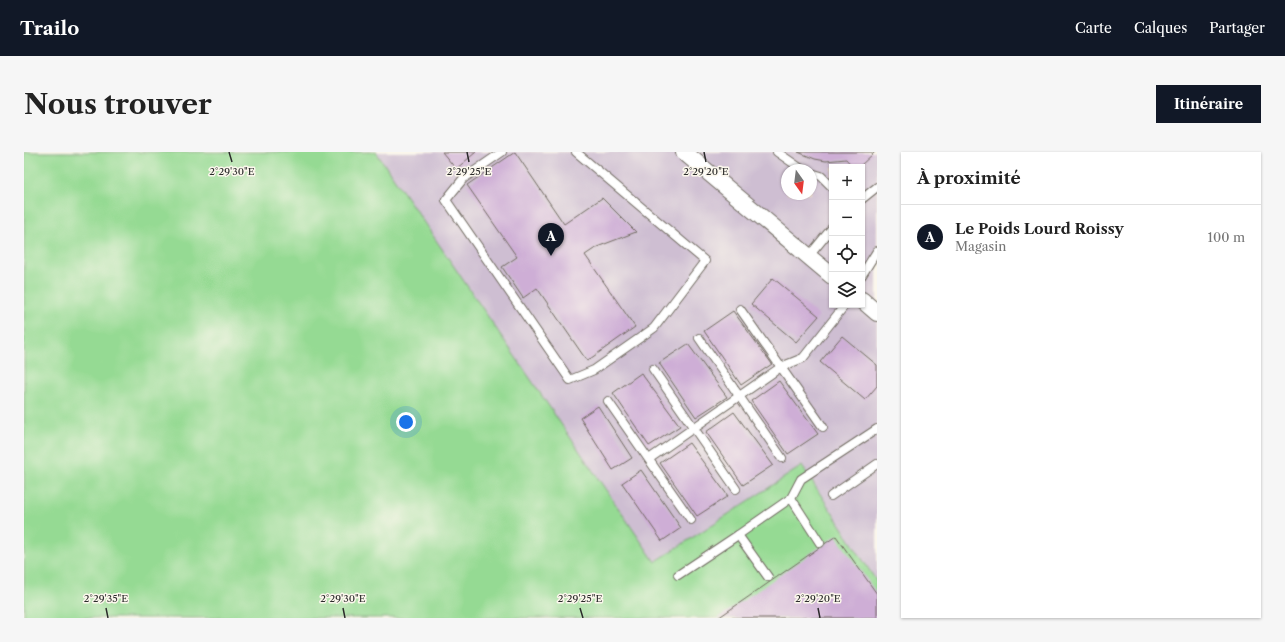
<!DOCTYPE html>
<html lang="fr">
<head>
<meta charset="utf-8">
<style>
	:root { --surface:#fff; --page:#f6f6f6; --text:#222; --muted:#767676; --line:#e0e0e0; --accent:#111827 }
	body { margin:0; font-family:"Libre Caslon Text",serif; background:var(--page); color:var(--text) }
	.controls { position:absolute; right:12px; top:12px; display:grid; overflow:hidden; border-radius:0px; box-shadow:0 1px 3px #0004 }
	.controls button { width:36px; height:36px; display:grid; place-items:center; padding:0; border:0; border-bottom:1px solid var(--line); background:var(--surface); color:var(--text); font:20px sans-serif }
	.compass { position:absolute; left:757px; top:12px; width:36px; height:36px; border-radius:50%; background:var(--surface); box-shadow:0 1px 3px #0004; rotate:166deg }
	.you { position:absolute; left:382px; top:270px; width:14px; height:14px; margin:-10px; border:3px solid #fff; border-radius:50%; background:#1a73e8; box-shadow:0 0 0 6px #1a73e833 }
	.badge { display:grid; place-items:center; width:26px; height:26px; border-radius:50%; background:var(--accent); color:#fff; font-size:13px; font-weight:700 }
	.pin { position:absolute; translate:-50% -33px; filter:drop-shadow(0 1px 2px #0008) }
	.pin::after { content:''; position:absolute; top:21px; width:14px; height:12px; background:inherit; clip-path:polygon(0 0,100% 0,50% 100%) }
	.list { margin:0; padding:0; list-style:none }
	h2 { display:flex; justify-content:space-between; align-items:center; height:52px; margin:0; padding:0 16px; font-size:17px }
	h2 small { font-size:13px; font-weight:400; color:var(--muted) }
	.list li { display:grid; grid-template-columns:26px 1fr auto; gap:12px; align-items:center; box-sizing:border-box; height:64px; padding:0 16px; border-top:1px solid var(--line) }
	.list b { display:block; font-size:15px; white-space:nowrap }
	.list p { margin:0; font-size:13px; white-space:nowrap; color:var(--muted) }
	.list em { font-size:13px; font-style:normal; color:var(--muted) }
	.icon { flex:none; width:22px; height:22px; fill:none; stroke:currentColor; stroke-width:2; stroke-linecap:round; stroke-linejoin:round }
	.map { position:relative; flex:none; width:853px; height:466px; overflow:hidden; border-radius:0px }
	header { display:flex; align-items:center; gap:24px; box-sizing:border-box; height:56px; padding:0 20px; background:var(--accent); color:#fff }
	header strong { font-size:19px }
	nav { display:flex; gap:22px; margin-inline-start:auto; font-size:14px }
	.intro { display:flex; align-items:center; justify-content:space-between; box-sizing:border-box; height:96px; padding:0 24px }
	h1 { margin:0; font-size:28px }
	.button { padding:10px 18px; border-radius:0px; background:var(--accent); color:#fff; font-size:14px; font-weight:700 }
	main { display:flex; gap:24px; padding:0 24px }
	aside { flex:1; background:var(--surface); border-radius:0px; box-shadow:0 1px 3px #0004 }
	.map>svg:first-child { display:block }
	.industrial { fill:#cebed2; fill-rule:evenodd }
	.green { fill:#95da93; stroke:#60825f }
	.building { fill:#ceaed6 }
	.lines { fill:none; stroke-linecap:round; stroke-linejoin:round }
	.lane-casing { stroke:#706a60; stroke-width:10 }
	.street-casing { stroke:#706a60; stroke-width:18 }
	.lane { stroke:#fff; stroke-width:8 }
	.street { stroke:#fff; stroke-width:16 }
	.ticks { fill:none; stroke:#2b2b2b; stroke-width:1.5 }
	.ticks-label { font-size:10px; text-anchor:middle; fill:#2b2b2b; stroke:#fbf7ec; stroke-width:3; stroke-linejoin:round; paint-order:stroke }
</style>
</head>
<body>
<header>
<strong>Trailo</strong>
<nav><a>Carte</a><a>Calques</a><a>Partager</a></nav>
</header>
<div class="intro"><h1>Nous trouver</h1><a class="button">Itinéraire</a></div>
<main>
<div class="map">
<svg width="853" height="466" viewBox="0 0 853 466">
	<rect width="100%" height="100%" fill="#fbf7ec"/>
	<filter id="ink" filterUnits="userSpaceOnUse"><feTurbulence type="fractalNoise" baseFrequency=".025" numOctaves="2"/><feDisplacementMap in="SourceGraphic" scale="8" xChannelSelector="R" yChannelSelector="G"/><feConvolveMatrix kernelMatrix="1 2 1 2 8 2 1 2 1" color-interpolation-filters="sRGB"/></filter>
	<filter id="wash" filterUnits="userSpaceOnUse"><feTurbulence type="fractalNoise" baseFrequency=".012" numOctaves="4" result="noise"/><feDisplacementMap in="SourceGraphic" scale="16" xChannelSelector="R" yChannelSelector="G"/><feGaussianBlur stdDeviation="0.9" result="paint"/><feColorMatrix in="noise" values="0 0 0 0 0 0 0 0 0 0 0 0 0 0 0 0 0 1.4 0 .05"/><feComposite in="paint" operator="in"/></filter>
	<g filter="url(#wash)">
		<rect width="100%" height="100%" fill="#f1e0c3"/>
		<path class="industrial" d="M 352,0 L 853,0 L 853,430 L 778,314 L 631,410 ZM 808,15 L 838,15 L 838,153 L 808,153 ZM 763,18 L 787,18 L 787,42 L 763,42 Z"/>
		<polygon class="green" points="0,0 352,0 631,410 778,314 853,430 853,466 0,466"/>
		<g id="blocks">
			<g class="building">
				<polygon points="418,0 452,0 432,17"/>
				<polygon points="491,0 540,72 578,46 612,80 573,95 561,103 611,175 563,209 513,136 499,146 478,115 493,105 443,33"/>
				<polygon points="774,0 851,0 835,15 829,15 822,7 802,9 791,7"/>
				<polygon points="749,126 795,164 772,190 727,152"/>
				<polygon points="709,159 748,212 717,233 680,179"/>
				<polygon points="818,184 853,213 853,234 841,248 796,210"/>
				<polygon points="664,192 703,245 672,265 635,211"/>
				<polygon points="617,221 656,274 625,294 589,241"/>
				<polygon points="755,229 794,282 764,302 727,249"/>
				<polygon points="574,254 608,306 589,318 556,266"/>
				<polygon points="710,260 749,313 719,333 682,280"/>
				<polygon points="665,291 704,344 673,364 636,311"/>
				<polygon points="617,318 657,376 638,389 598,331"/>
				<polygon points="812,384 853,442 853,466 694,466"/>
			</g>
		</g>
	</g>
	<g filter="url(#ink)">
		<use href="#blocks" fill-opacity="0" stroke="#706a60" stroke-width="1"/>
		<g class="lines">
			<defs>
				<g id="lane">
					<polyline points="478,0 439,27 422,48 546,228 570,218 630,176 681,109 552,0"/>
					<polyline points="753,0 779,18"/>
					<polyline points="787,21 797,24 808,35"/>
					<polyline points="838,47 853,35"/>
					<polyline points="785,104 808,76"/>
					<polyline points="838,123 853,99"/>
					<polyline points="716,157 799,275"/>
					<polyline points="675,186 758,306"/>
					<polyline points="629,217 712,337"/>
					<polyline points="584,249 667,368"/>
					<polyline points="625,307 757,215 779,206 821,153"/>
					<polyline points="807,344 853,312"/>
					<polyline points="796,391 767,346 777,327 853,277"/>
					<polyline points="654,423 714,383"/>
					<polyline points="744,425 714,383 767,346"/>
				</g>
				<g id="street">
					<polyline points="660,0 808,124"/>
					<polyline points="838,148 853,161"/>
				</g>
			</defs>
			<use href="#lane" class="lane-casing"/>
			<use href="#street" class="street-casing"/>
			<use href="#lane" class="lane"/>
			<use href="#street" class="street"/>
		</g>
	</g>
	<path class="ticks" d="M 205,0 L 208,10M 443,0 L 445,10M 680,0 L 682,10M 82,456 L 84,466M 319,456 L 321,466M 556,456 L 559,466M 794,456 L 796,466"/>
	<g class="ticks-label">
		<text x="208" y="23">2°29'30"E</text>
		<text x="445" y="23">2°29'25"E</text>
		<text x="682" y="23">2°29'20"E</text>
		<text x="82" y="450">2°29'35"E</text>
		<text x="319" y="450">2°29'30"E</text>
		<text x="556" y="450">2°29'25"E</text>
		<text x="794" y="450">2°29'20"E</text>
	</g>
</svg>
<div class="controls">
<button>+</button>
<button>−</button>
<button><svg class="icon" aria-label="locate" viewBox="0 0 24 24"><circle cx="12" cy="12" r="6"/><path d="M12 2v4M12 18v4M2 12h4M18 12h4"/></svg></button>
<button><svg class="icon" aria-label="layers" viewBox="0 0 24 24"><path d="M12 4l9 5-9 5-9-5zM3 14l9 5 9-5"/></svg></button>
</div>
<svg class="compass" viewBox="-18 -18 36 36"><path d="M0-13l5 13h-10z" fill="#e53935"/><path d="M0 13l5-13h-10z" fill="#767676"/></svg>
<div class="you"></div>
<div class="pin badge" style="left:527px;top:104px">A</div>
</div>
<aside>
<h2>À proximité<small></small></h2>
<ul class="list">
<li><span class="badge">A</span><div><b>Le Poids Lourd Roissy</b><p>Magasin</p></div><em>100 m</em></li>
</ul>
</aside>
</main>
</body>
</html>
